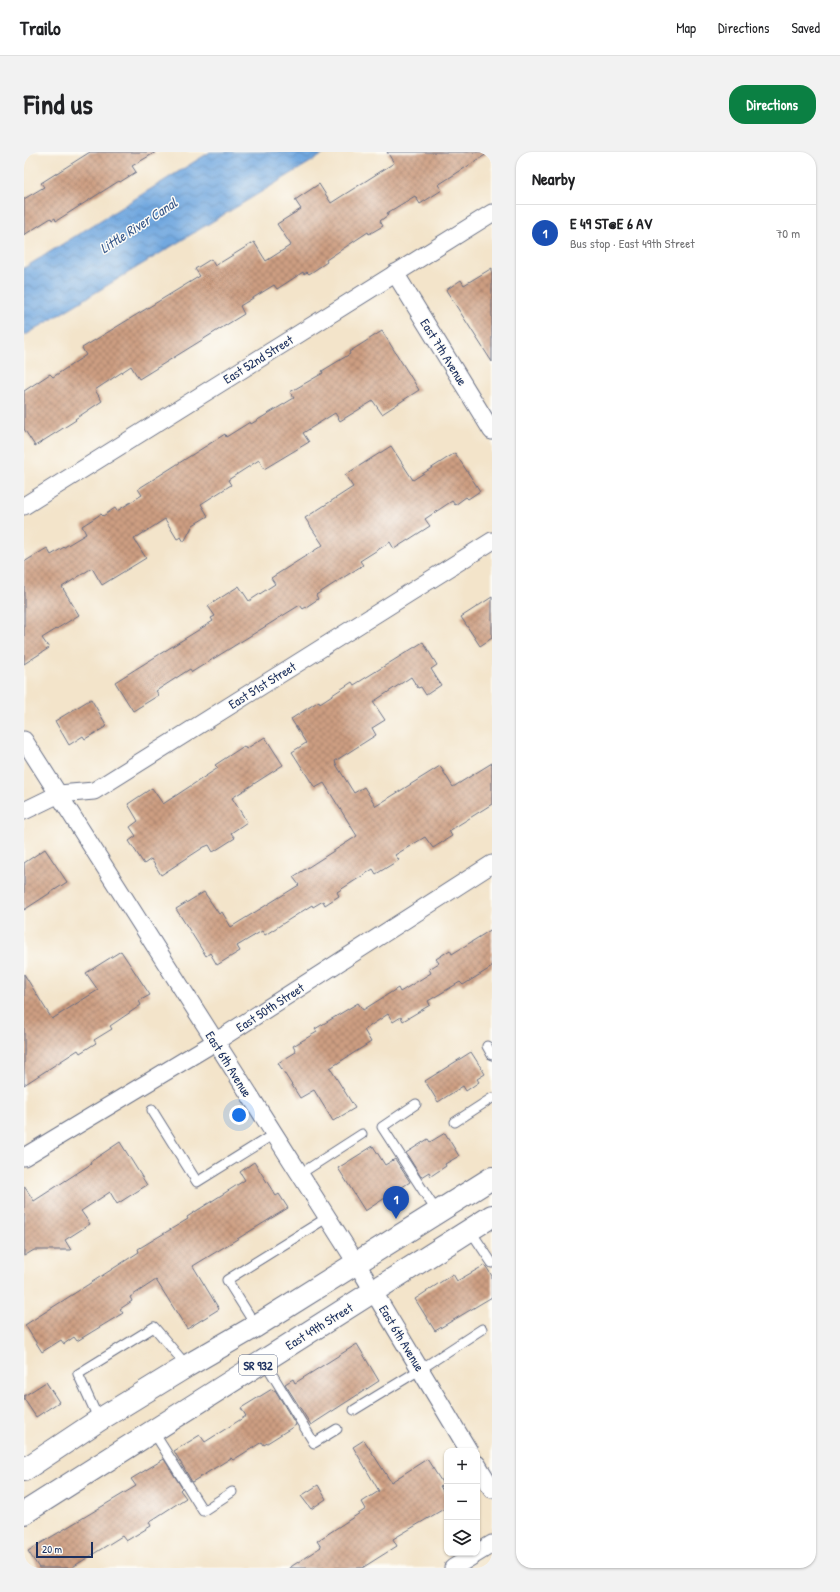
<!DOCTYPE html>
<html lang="en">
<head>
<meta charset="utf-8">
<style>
	:root { --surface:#fff; --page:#f2f2f2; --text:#202124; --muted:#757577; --line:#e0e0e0; --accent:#0b8043 }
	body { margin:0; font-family:"Patrick Hand",sans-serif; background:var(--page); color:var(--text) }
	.controls { position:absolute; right:12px; bottom:12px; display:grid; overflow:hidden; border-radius:8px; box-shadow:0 1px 3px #0004 }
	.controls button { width:36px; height:36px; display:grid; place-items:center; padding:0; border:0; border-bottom:1px solid var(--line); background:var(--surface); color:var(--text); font:20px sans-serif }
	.scale { position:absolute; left:12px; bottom:10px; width:57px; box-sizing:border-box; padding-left:4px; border:2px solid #1b2f5e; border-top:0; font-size:11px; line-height:14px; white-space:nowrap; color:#1b2f5e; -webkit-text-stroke:3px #fdfcf7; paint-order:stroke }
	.you { position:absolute; left:215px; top:963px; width:14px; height:14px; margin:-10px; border:3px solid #fff; border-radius:50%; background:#1a73e8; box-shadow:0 0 0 6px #1a73e833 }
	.badge { display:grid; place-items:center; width:26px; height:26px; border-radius:50%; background:var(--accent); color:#fff; font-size:13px; font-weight:700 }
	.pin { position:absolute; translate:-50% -33px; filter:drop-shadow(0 1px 2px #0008) }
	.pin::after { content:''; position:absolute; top:21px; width:14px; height:12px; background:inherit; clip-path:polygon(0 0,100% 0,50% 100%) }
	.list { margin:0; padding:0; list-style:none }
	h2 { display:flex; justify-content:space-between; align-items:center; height:52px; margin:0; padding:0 16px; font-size:17px }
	h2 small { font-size:13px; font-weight:400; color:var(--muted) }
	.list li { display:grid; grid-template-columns:26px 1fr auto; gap:12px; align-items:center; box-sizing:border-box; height:56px; padding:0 16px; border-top:1px solid var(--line) }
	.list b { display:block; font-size:15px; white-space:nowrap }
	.list p { margin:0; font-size:13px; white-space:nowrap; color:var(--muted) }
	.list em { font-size:13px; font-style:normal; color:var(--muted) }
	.icon { flex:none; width:22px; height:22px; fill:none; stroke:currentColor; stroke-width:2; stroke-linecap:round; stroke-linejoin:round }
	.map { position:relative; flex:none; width:468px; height:1416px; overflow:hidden; border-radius:16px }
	header { display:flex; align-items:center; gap:24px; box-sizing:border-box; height:56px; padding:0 20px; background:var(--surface); border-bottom:1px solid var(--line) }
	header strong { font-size:19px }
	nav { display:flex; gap:22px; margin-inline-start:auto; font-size:14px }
	.intro { display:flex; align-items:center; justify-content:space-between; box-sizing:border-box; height:96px; padding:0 24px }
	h1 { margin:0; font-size:28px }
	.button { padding:10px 18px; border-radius:16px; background:var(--accent); color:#fff; font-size:14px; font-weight:700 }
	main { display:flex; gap:24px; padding:0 24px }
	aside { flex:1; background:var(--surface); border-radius:16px; box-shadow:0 1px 3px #0004 }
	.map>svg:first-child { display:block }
	.water { fill:url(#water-waves); stroke:#466c9e }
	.building { fill:url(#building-cross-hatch) }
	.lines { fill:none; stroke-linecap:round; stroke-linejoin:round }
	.lane-casing { stroke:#676e84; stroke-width:11 }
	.street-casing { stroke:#676e84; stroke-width:19 }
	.primary-casing { stroke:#676e84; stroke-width:24 }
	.lane { stroke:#fff; stroke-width:9 }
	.street { stroke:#fff; stroke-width:17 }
	.primary { stroke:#fff; stroke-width:22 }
	.labels { text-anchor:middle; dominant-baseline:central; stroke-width:3; stroke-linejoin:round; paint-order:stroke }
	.shield { fill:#fdfcf7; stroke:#5f6c8c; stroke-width:1 }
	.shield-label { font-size:12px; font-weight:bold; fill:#1b2f5e }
	.street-label { font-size:13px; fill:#1b2f5e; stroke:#fdfcf7 }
	.water-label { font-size:14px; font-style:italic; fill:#39598b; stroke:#fdfcf7 }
</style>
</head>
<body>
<header>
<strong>Trailo</strong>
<nav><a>Map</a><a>Directions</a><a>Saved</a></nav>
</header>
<div class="intro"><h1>Find us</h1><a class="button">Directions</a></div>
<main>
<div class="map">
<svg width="468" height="1416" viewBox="0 0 468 1416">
	<defs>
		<pattern id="water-waves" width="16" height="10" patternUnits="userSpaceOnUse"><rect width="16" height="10" fill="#72a8df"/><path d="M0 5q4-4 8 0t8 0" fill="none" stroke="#5d89b8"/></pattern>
		<pattern id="building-cross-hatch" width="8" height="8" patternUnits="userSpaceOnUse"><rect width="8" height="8" fill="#cd9e81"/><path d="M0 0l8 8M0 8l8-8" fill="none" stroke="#a6816d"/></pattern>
	</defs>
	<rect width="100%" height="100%" fill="#fdfcf7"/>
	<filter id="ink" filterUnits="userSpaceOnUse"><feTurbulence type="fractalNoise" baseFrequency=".025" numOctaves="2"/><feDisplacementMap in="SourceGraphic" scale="8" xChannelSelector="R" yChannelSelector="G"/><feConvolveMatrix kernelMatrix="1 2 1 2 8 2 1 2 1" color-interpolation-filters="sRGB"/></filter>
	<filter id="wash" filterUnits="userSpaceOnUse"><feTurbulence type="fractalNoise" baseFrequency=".012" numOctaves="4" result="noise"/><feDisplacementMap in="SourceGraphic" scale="16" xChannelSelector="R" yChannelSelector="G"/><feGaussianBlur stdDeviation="0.9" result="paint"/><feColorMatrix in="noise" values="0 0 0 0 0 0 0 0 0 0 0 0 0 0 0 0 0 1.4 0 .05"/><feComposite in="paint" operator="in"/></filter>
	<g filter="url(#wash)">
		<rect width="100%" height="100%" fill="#f3e4ca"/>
		<polygon class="water" points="186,0 303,0 0,184 0,116"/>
		<g id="blocks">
			<g class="building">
				<polygon points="66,0 132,0 108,14 112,20 96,30 95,29 32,69 31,66 28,68 27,66 0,83 0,47 20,35 17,31"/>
				<polygon points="363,0 466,0 414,33 418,38 396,52 391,44 363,61 364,63 356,69 359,74 345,82 344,80 302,108 303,110 285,122 283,120 280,122 279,120 253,137 250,133 216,154 220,162 115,227 107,214 71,238 78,249 51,267 52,268 11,294 0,277 0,239 26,222 29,225 62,203 58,196 176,124 171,117 187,107 191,114 230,90 242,109 267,93 253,72 277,57 271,48 295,32 307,51 370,11"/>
				<polygon points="468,116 468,210 422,138 437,128 440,133"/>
				<polygon points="358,179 395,238 358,262 349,249 316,269 311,261 279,281 285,290 240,317 235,308 204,328 207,333 177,352 184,364 169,373 160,390 157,385 153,387 141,367 110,387 122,406 78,433 68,416 38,435 55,463 18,486 25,496 0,512 0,410 23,396 27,403 62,382 58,374 77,362 79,364 91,356 93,359 118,343 114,337 201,282 202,285 226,270 227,272 270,246 266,240 299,221 298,219 326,202 325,200"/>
				<polygon points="367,294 389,328 431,301 456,339 444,347 442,345 431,353 428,349 401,367 406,374 370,397 366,390 336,409 339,413 292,443 294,447 279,457 276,453 168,520 166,517 132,539 135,543 109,559 91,530 189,469 187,466 191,464 184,454 215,434 225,449 251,432 247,426 299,393 281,366 329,335 321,323"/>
				<polygon points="468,445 468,486 456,494 437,465"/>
				<polygon points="399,490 413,513 407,517 417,533 402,543 397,535 394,536 387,525 349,550 361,568 348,576 352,583 311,609 313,614 330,641 340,635 352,654 416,614 429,635 468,611 468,652 425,679 428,684 409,696 401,685 371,703 375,708 352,722 349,717 313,740 315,744 301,753 299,749 289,755 288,753 241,783 238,779 213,794 216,799 193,813 186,801 182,804 152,757 180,740 195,762 198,760 207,775 275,733 269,725 333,684 300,631 291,636 268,600 282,591 267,567 295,549 296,551 328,530 330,533"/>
				<polygon points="67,547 83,574 61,587 59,584 45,593 31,569"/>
				<polygon points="241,585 259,613 208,646 223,670 207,681 211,686 189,700 185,693 180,695 137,723 127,707 120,712 105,689 112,684 106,675 114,669 104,652 128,636 139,652 194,616 191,613 220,594 222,597"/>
				<polygon points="21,697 43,730 0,758 0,711"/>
				<polygon points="468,777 468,815 439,833 436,830 404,849 406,853 379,869 377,865 369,870 364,862 340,878 347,890 306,916 331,956 309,969 290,938 276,946 254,911 272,900 269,894 293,880 291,877 334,851 339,858 374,836 376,840 407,821 405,817 415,811 412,807 426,798 428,802"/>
				<polygon points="97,799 126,843 115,849 117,853 86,874 88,877 70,888 72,891 56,901 54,898 0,933 0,822 28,867 74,838 62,821"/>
				<polygon points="447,900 461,922 453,927 455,930 442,939 439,934 414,950 401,929"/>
				<polygon points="421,981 435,1004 421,1012 422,1014 407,1024 405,1020 397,1025 382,1001 404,987 406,990"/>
				<polygon points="96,990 123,1033 93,1052 86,1040 57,1059 66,1072 41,1088 47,1098 10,1098 0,1104 0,1034 10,1049 67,1012 66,1010"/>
				<polygon points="349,994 361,1013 371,1007 386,1030 341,1059 314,1016"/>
				<polygon points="230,1010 252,1044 255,1042 264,1056 169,1114 195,1157 163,1177 132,1128 106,1145 108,1149 96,1157 99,1161 53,1189 50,1185 40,1192 37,1188 18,1200 1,1173 115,1100 114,1097 164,1067 163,1065 221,1028 216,1020"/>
				<polygon points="461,1113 468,1124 468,1145 411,1179 391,1147 429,1122 433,1129"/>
				<polygon points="333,1192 355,1229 287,1273 261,1232 269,1227 271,1231"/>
				<polygon points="22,1230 35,1250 12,1265 0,1247 0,1244"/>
				<polygon points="248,1237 249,1239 251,1238 272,1273 240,1293 238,1290 209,1308 207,1306 168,1330 150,1299 176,1283 181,1290 222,1264 217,1256"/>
				<polygon points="340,1288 367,1330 403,1307 419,1332 416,1334 423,1346 423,1355 369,1387 373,1394 338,1416 265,1416 297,1395 293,1389 342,1357 338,1350 355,1339 329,1295"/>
				<polygon points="140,1307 158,1336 156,1338 162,1346 125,1370 127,1374 102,1389 98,1384 47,1416 15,1416 4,1399 112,1334 107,1327"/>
				<polygon points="294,1333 302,1347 287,1357 277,1344"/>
			</g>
		</g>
	</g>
	<g filter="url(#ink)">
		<use href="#blocks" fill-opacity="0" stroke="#676e84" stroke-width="1"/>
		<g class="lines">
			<defs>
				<g id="lane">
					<polyline points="463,894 468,903"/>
					<polyline points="392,952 358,975 413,1060"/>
					<polyline points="128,958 173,1030 250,982"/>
					<polyline points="431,970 468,946"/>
					<polyline points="276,1022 338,982"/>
					<polyline points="446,1078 468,1111"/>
					<polyline points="232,1174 203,1128 304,1065"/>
					<polyline points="240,1209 290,1291 313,1277"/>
					<polyline points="330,1258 397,1217 458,1177"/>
					<polyline points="75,1268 54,1222 130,1175 163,1214"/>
					<polyline points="129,1279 179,1359 208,1340"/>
				</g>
				<g id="street">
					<polyline points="371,121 468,279"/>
					<polyline points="0,354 468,61"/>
					<polyline points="0,588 333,1112 445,1299"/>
					<polyline points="0,659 35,642 70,639 468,389"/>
					<polyline points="0,1005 191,890 468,712"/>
					<polyline points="453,1312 468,1337"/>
					<polyline points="429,1416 468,1392"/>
				</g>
				<g id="primary">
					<polyline points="0,1318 75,1268 163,1214 232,1174 468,1026"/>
					<polyline points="0,1361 468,1064"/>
				</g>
			</defs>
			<use href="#lane" class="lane-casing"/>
			<use href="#street" class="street-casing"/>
			<use href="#primary" class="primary-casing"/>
			<use href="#lane" class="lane"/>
			<use href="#street" class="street"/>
			<use href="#primary" class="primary"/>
		</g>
	</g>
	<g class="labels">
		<rect class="shield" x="215" y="1203" width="38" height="20" rx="3"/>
		<g class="shield-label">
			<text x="234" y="1213">SR 932</text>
		</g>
		<g class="street-label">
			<text transform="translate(420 200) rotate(58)">East 7th Avenue</text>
			<text transform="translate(234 207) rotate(-32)">East 52nd Street</text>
			<text transform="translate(238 533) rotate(-32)">East 51st Street</text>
			<text transform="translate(246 855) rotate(-33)">East 50th Street</text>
			<text transform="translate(205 912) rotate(58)">East 6th Avenue</text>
			<text transform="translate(295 1174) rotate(-32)">East 49th Street</text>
			<text transform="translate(378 1186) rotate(59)">East 6th Avenue</text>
		</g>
		<g class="water-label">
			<text transform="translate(114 73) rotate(-33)">Little River Canal</text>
		</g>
	</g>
</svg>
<div class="controls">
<button>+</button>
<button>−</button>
<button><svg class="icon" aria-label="layers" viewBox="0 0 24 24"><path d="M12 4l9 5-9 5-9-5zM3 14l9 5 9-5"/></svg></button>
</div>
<div class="scale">20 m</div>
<div class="you"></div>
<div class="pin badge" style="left:372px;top:1067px;background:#1a4fb4">1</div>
</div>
<aside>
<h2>Nearby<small></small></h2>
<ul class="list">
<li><span class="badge" style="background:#1a4fb4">1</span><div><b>E 49 ST@E 6 AV</b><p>Bus stop · East 49th Street</p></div><em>70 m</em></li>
</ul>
</aside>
</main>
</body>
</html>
